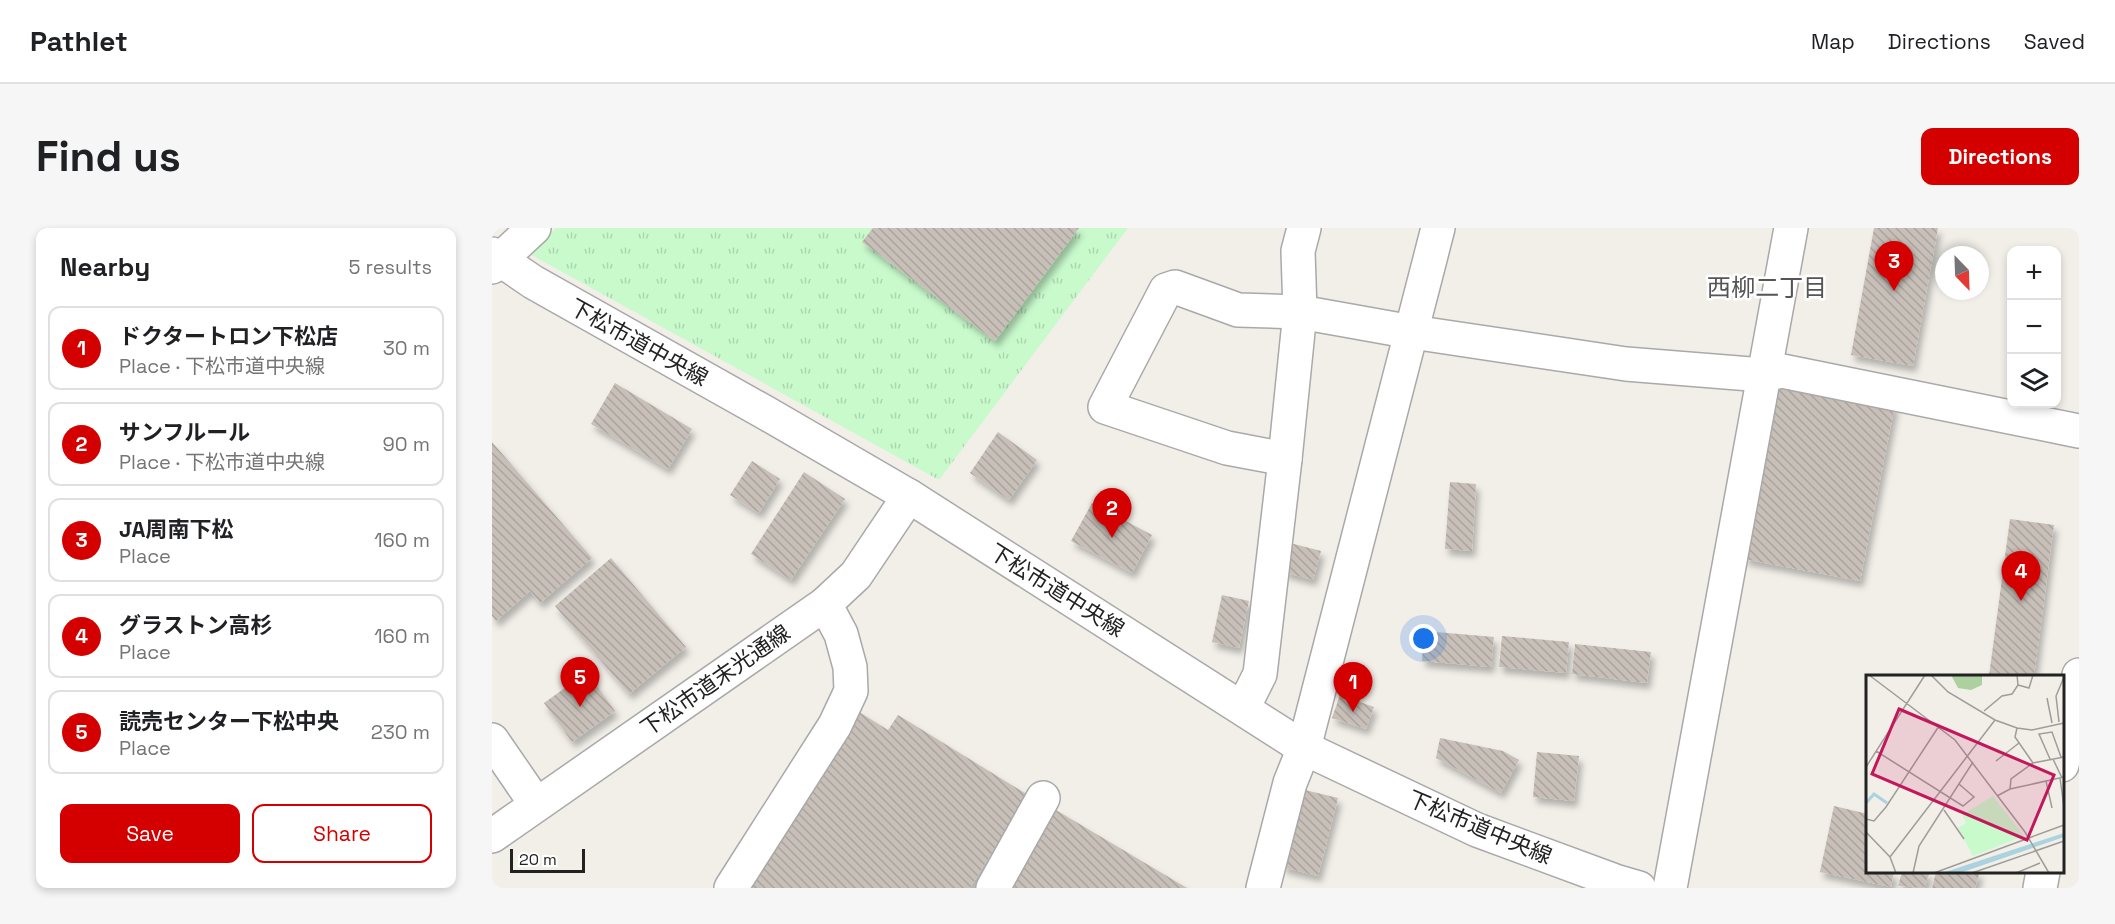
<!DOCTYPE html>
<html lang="en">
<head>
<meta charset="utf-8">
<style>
	:root { --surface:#fff; --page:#f6f6f6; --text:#202124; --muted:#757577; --line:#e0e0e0; --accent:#d40000 }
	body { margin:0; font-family:"Space Grotesk","Noto Sans JP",sans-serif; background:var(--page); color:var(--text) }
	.controls { position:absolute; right:18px; top:18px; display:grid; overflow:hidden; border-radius:12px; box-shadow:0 3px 9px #0003 }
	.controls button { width:54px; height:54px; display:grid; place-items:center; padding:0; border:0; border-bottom:2px solid var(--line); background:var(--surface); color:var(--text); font:30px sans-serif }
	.compass { position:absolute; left:1443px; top:18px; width:54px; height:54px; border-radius:50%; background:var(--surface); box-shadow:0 3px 9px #0003; rotate:157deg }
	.scale { position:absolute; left:18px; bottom:15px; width:75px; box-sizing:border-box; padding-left:6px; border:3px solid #222; border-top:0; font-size:16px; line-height:21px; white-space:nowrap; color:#222; -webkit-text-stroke:4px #fff; paint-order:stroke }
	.you { position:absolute; left:932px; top:411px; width:21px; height:21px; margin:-15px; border:4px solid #fff; border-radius:50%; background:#1a73e8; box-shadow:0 0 0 9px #1a73e833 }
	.badge { display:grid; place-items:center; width:39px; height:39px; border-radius:50%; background:var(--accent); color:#fff; font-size:20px; font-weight:700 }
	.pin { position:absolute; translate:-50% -50px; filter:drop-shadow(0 2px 3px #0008) }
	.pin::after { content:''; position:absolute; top:32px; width:21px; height:18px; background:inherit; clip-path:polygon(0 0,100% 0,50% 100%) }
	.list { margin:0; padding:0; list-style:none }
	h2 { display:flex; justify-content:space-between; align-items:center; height:78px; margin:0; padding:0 24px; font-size:26px }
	h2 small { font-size:20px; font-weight:400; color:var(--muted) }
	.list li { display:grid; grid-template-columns:39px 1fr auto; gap:18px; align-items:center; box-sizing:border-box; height:84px; margin:0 12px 12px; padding:0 12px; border:2px solid var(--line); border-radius:12px }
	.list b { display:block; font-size:22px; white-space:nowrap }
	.list p { margin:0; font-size:20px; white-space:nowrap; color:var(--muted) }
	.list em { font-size:20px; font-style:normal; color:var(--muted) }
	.actions { display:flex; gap:12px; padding:18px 24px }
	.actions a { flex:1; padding:14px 0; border:2px solid var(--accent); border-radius:12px; text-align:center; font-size:21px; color:var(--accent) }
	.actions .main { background:var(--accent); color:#fff }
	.icon { flex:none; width:33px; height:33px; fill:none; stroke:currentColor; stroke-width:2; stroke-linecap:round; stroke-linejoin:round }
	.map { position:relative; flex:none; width:1587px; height:660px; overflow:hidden; border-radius:12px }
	header { display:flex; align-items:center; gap:36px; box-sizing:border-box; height:84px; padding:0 30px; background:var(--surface); border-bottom:2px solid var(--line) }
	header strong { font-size:28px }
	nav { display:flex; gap:33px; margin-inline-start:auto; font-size:21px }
	.intro { display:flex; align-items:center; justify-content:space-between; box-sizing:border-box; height:144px; padding:0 36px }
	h1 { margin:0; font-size:42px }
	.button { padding:15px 27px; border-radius:12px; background:var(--accent); color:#fff; font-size:21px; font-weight:700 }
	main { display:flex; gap:36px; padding:0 36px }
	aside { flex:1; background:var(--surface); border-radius:12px; box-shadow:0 3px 9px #0003 }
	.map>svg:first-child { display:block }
	.park { fill:url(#park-tufts) }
	.building { fill:url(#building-back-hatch); filter:url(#shadow) }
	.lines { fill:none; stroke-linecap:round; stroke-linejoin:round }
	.minor-casing { stroke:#a9a9a9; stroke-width:36 }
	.minor { stroke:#fff; stroke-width:33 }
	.labels { text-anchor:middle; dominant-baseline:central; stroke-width:5; stroke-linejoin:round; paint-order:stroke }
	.street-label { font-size:22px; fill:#222; stroke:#fff }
	.neighbourhood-label { font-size:24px; fill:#555; stroke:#fff }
	.inset-river { fill:none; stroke:#aad3df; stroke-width:3 }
	.inset-road { fill:none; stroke:#9f9d99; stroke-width:1.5 }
	.view { fill:#c2185b; fill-opacity:0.15; stroke:#c2185b; stroke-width:3 }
	.inset-edge { fill:none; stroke:#222; stroke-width:3 }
</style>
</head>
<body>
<header>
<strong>Pathlet</strong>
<nav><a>Map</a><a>Directions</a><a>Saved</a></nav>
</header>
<div class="intro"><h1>Find us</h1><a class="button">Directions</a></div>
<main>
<aside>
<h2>Nearby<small>5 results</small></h2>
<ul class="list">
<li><span class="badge">1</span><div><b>ドクタートロン下松店</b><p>Place · 下松市道中央線</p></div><em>30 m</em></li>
<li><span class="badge">2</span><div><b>サンフルール</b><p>Place · 下松市道中央線</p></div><em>90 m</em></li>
<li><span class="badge">3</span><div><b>JA周南下松</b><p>Place</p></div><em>160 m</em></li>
<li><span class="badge">4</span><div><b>グラストン高杉</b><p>Place</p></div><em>160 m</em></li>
<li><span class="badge">5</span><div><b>読売センター下松中央</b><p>Place</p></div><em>230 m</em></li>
</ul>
<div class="actions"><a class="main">Save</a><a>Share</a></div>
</aside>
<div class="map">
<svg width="1587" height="660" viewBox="0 0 1587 660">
	<defs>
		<pattern id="park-tufts" width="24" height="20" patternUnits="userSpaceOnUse" patternTransform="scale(1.5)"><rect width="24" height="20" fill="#c8facc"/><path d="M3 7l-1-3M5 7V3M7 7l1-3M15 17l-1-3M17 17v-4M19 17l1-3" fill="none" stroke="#acd6af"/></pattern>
		<pattern id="building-back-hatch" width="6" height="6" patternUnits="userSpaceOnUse" patternTransform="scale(1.5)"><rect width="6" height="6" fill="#c7bfb8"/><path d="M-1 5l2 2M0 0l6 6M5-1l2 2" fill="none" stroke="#aba49e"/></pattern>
		<filter id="shadow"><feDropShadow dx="3.5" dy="6" stdDeviation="3" flood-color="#0004"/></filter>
	</defs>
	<rect width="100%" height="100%" fill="#f2efe9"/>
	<polygon class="park" points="64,0 636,0 447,252 36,25"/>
	<g class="building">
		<polygon points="381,0 587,0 503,113 370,14"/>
		<polygon points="1382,0 1446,0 1421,138 1359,127"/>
		<polygon points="123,155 200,201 176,241 99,196"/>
		<polygon points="1286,155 1403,177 1368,353 1252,331"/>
		<polygon points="506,204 545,232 517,272 478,245"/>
		<polygon points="0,214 100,330 48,375 38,363 4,393 0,388"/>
		<polygon points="260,233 288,251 267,285 238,267"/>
		<polygon points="312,244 353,271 299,352 259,326"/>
		<polygon points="958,254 984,256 980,323 953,321"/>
		<polygon points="600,275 660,307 640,345 579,313"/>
		<polygon points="1518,291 1562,297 1542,448 1497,448"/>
		<polygon points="798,315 829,323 821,352 791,344"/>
		<polygon points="119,330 194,419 137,466 63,378"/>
		<polygon points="730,367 757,373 747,420 720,414"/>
		<polygon points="932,403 1002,409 999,439 930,433"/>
		<polygon points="1010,408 1077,414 1074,445 1007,439"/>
		<polygon points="1083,416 1159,424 1155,455 1080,446"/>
		<polygon points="95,444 123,483 80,514 52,475"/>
		<polygon points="848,467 882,479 874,501 840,490"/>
		<polygon points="364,482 396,502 406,487 536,567 478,660 252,660"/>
		<polygon points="948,510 1011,523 1027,532 1009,565 944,530"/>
		<polygon points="1045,524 1087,528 1082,573 1041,569"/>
		<polygon points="809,561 846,570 826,648 790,639"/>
		<polygon points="1342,578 1376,586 1376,644 1402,644 1399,659 1328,644"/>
		<polygon points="564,582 695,660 516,660"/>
		<polygon points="1410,644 1438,644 1432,660 1406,658"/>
		<polygon points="1444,644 1488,644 1483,660 1440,660"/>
	</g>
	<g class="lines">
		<defs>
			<g id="minor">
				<polyline points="0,26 41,54 274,185 417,268 812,520 985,602 1123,653 1147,660"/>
				<polyline points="0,39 42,0"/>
				<polyline points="793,231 735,220 613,179 674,62 683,59 746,82 808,84 920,104 1134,136 1271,147 1290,143 1587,203"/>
				<polyline points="751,480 768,446 793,231 808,84 806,23 812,0"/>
				<polyline points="0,512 44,576"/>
				<polyline points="1570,537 1587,447"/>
				<polyline points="0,608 333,376 364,347 417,268"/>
				<polyline points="239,660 343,497 359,463 358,439 349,406 333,376"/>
				<polyline points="501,660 551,570"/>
				<polyline points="771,660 798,555 812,520 946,0"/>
				<polyline points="1178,660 1299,0"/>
				<polyline points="1548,660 1551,644"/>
			</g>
		</defs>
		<use href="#minor" class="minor-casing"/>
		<use href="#minor" class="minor"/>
	</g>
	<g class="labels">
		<g class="street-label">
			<text transform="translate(147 114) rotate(29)">下松市道中央線</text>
			<text transform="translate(565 362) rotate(32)">下松市道中央線</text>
			<text transform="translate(223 452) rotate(-35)">下松市道末光通線</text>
			<text transform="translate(988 599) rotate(23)">下松市道中央線</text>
		</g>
		<g class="neighbourhood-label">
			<text x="1275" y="59">西柳二丁目</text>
		</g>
	</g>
	<g transform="translate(1374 447)">
		<rect width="198" height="198" fill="#f2efe9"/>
		<path d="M 85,0 L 116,0 L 116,10 L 105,15 L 92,13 Z" fill="#add19e"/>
		<path d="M 127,121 L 158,161 L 107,181 L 92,153 L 100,148 L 96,140 Z" fill="#c8facc"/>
		<path d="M 198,158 L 198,162 L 94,198 L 76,198 Z" fill="#aad3df"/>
		<path class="inset-river" d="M 0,128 L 8,119 L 21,128"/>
		<path class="inset-road" d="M 3,0 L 89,65 L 159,157 L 183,198M 65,0 L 82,17 L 129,45 L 151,53 L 166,55 L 198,48M 152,10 L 163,13 L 167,0M 181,23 L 186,48M 118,36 L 136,21 L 146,19 L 152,10 L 151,0M 193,47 L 190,21 L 198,2M 151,53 L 149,62 L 167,88M 10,76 L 97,131 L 108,122 L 93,109M 184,84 L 173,59 L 186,57 L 195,82M 187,84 L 196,103M 130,86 L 153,68M 0,92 L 59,0M 194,103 L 198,132M 180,106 L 186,133M 144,114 L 145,104 L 167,88 L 198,82M 131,121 L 144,114 L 198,102M 78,135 L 98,164M 0,144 L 8,146 L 20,132 L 73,51M 0,157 L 24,182 L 30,198M 24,182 L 129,45M 47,198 L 53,171 L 107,87M 68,198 L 198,150M 106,198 L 198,166M 150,198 L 174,188"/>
		<path class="view" d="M 33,34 L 188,100 L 161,165 L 6,99 Z"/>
		<rect width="198" height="198" class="inset-edge"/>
	</g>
</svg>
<div class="controls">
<button>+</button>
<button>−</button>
<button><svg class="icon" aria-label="layers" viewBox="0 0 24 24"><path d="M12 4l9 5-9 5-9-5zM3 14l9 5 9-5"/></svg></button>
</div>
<svg class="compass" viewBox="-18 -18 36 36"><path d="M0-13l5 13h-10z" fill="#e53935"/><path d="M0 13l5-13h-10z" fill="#757577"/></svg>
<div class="scale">20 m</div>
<div class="you"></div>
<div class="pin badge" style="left:861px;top:484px">1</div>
<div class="pin badge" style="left:620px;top:310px">2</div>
<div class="pin badge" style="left:1402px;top:63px">3</div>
<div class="pin badge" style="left:1529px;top:373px">4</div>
<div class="pin badge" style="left:88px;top:479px">5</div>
</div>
</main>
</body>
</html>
